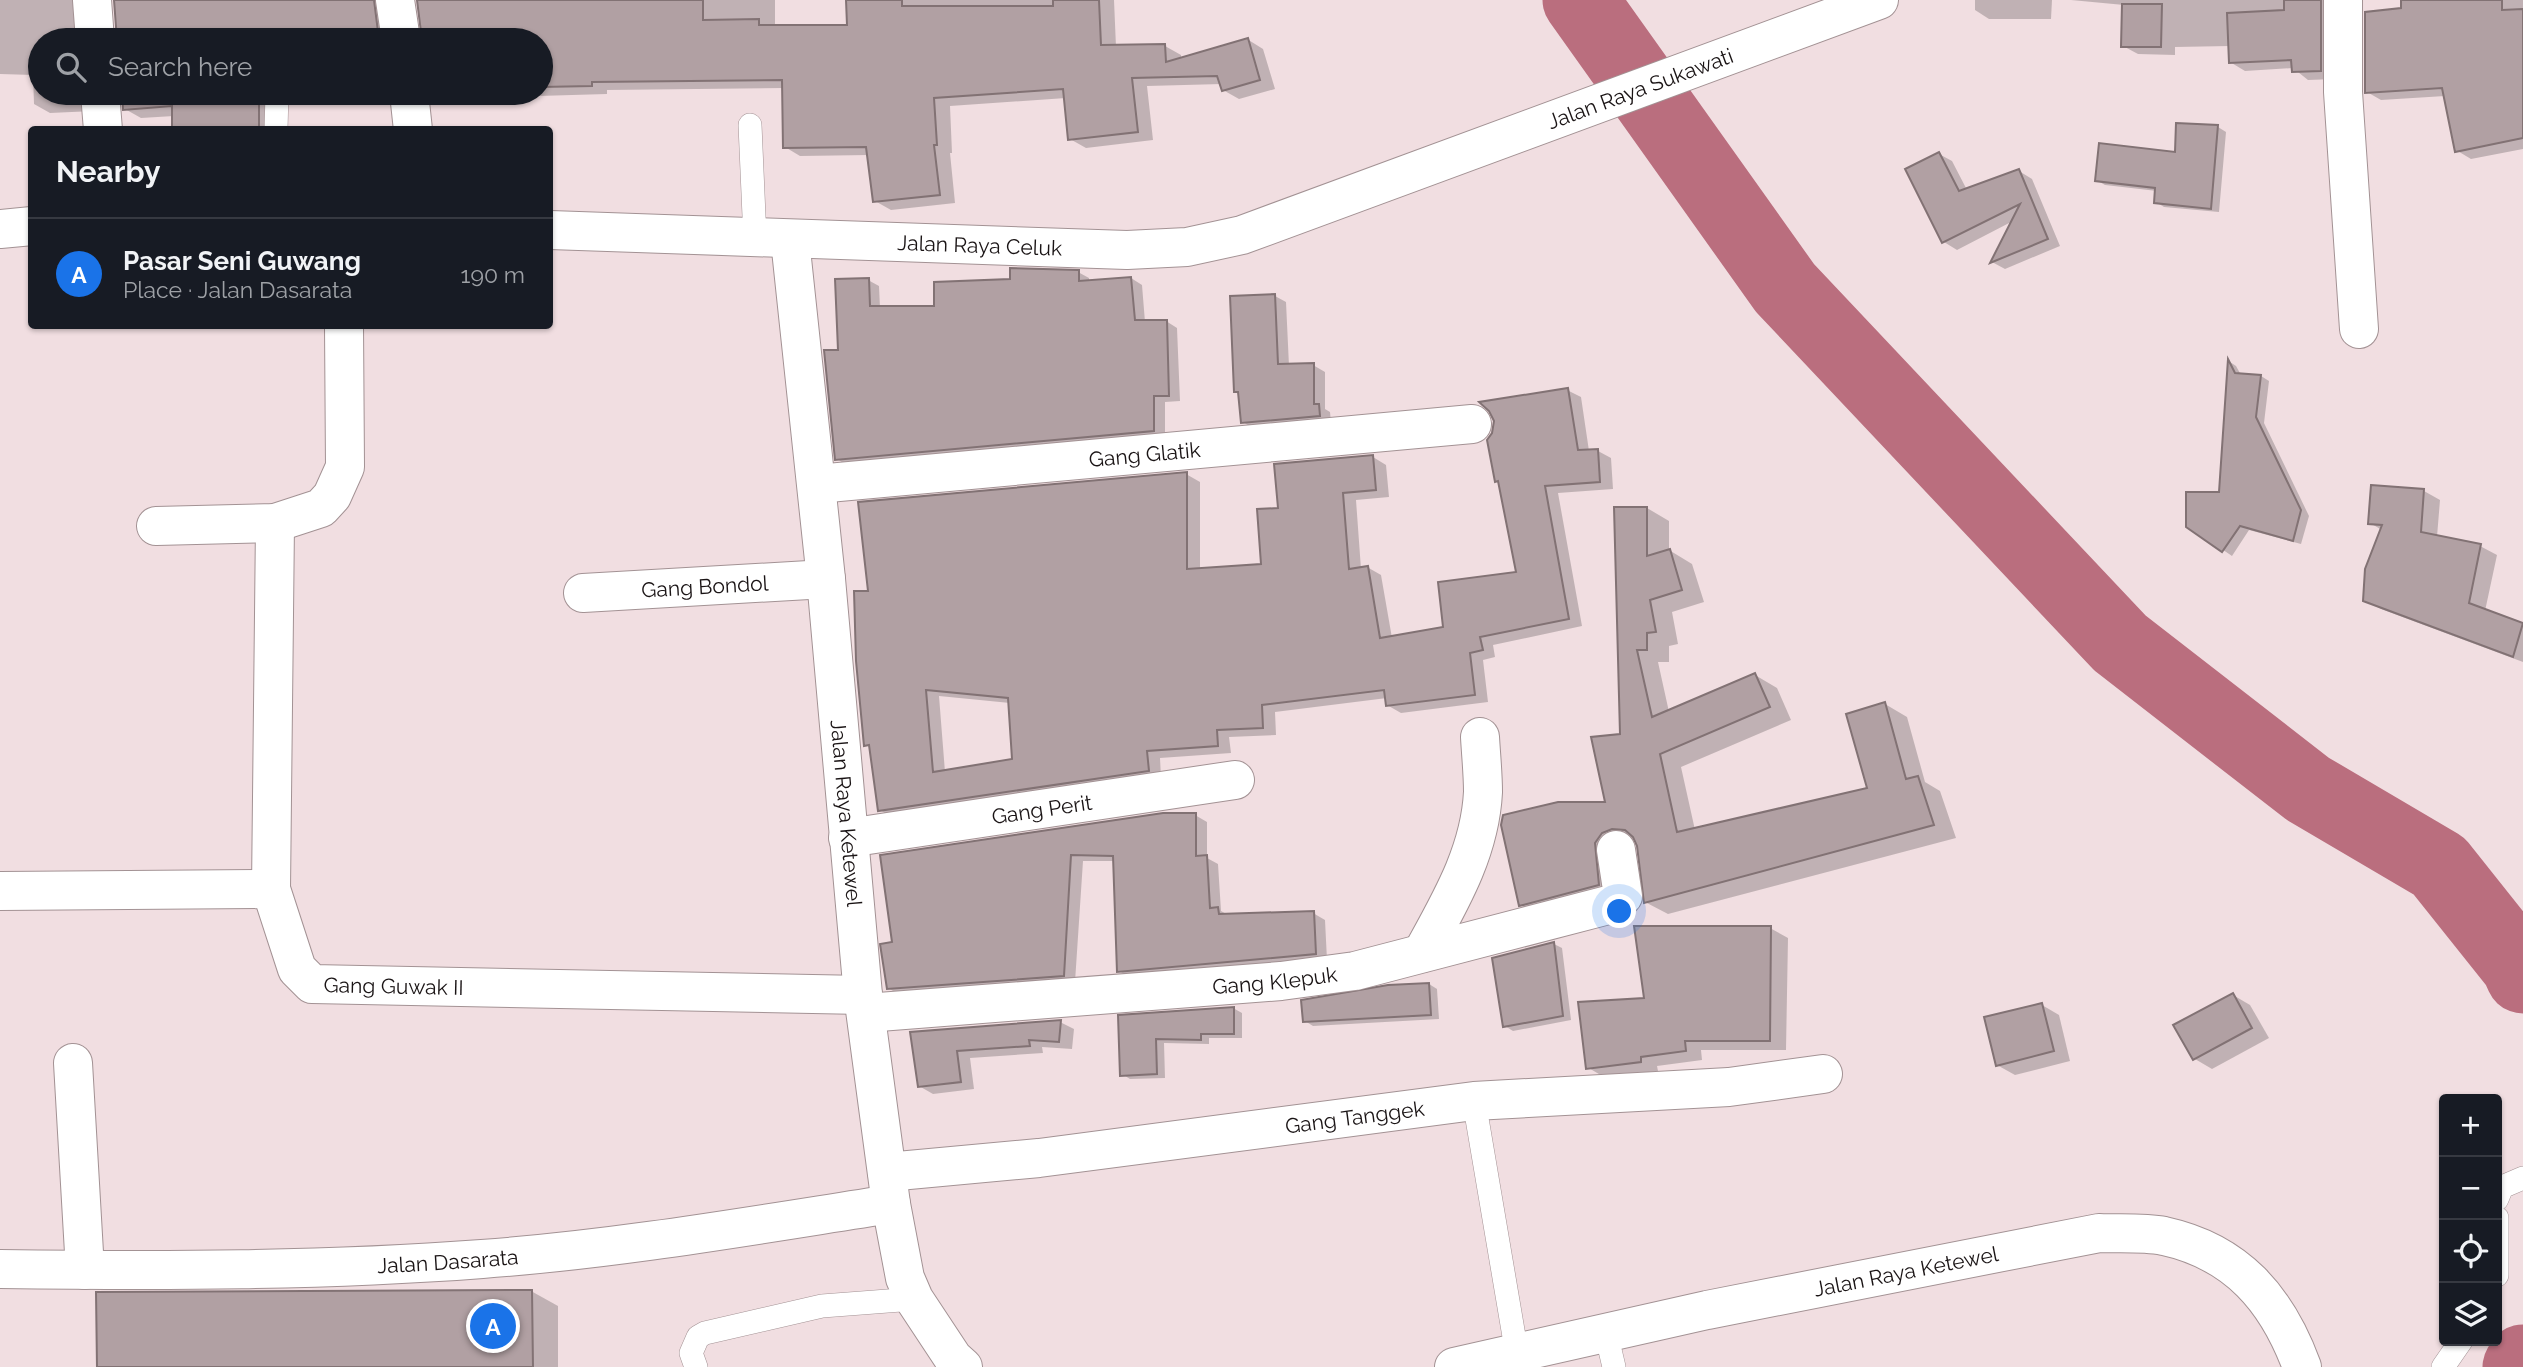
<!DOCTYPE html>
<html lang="en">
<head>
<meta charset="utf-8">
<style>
	:root { --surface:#171b24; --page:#242831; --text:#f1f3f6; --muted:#9ea1a6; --line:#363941; --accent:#1a73e8 }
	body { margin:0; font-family:Raleway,sans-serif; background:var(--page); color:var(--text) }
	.controls { position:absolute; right:21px; bottom:21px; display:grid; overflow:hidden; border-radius:7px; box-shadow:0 2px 5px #0004 }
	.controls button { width:63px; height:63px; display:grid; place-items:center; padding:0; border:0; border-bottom:2px solid var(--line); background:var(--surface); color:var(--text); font:35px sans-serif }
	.you { position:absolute; left:1620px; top:912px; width:24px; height:24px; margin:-18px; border:5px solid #fff; border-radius:50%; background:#1a73e8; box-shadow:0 0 0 10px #1a73e833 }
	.badge { display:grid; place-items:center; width:46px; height:46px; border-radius:50%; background:var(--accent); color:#fff; font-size:23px; font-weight:700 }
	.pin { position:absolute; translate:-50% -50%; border:4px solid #fff; box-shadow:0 2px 7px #0006 }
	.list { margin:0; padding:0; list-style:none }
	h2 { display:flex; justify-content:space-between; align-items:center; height:91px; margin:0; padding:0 28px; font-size:30px }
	h2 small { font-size:23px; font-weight:400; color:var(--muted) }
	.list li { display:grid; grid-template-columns:46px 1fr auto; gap:21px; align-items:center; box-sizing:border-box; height:112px; padding:0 28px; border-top:2px solid var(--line) }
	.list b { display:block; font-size:26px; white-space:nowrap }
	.list p { margin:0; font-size:23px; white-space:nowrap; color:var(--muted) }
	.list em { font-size:23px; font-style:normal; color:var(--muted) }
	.icon { flex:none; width:38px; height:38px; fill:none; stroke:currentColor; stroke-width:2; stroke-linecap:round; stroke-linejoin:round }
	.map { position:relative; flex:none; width:2523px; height:1367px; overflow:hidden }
	.search { position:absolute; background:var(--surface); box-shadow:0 2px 5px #0004; left:28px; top:28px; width:525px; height:77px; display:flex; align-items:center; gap:18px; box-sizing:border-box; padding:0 24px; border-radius:38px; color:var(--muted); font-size:26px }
	.panel { position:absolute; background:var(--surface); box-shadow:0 2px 5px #0004; left:28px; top:126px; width:525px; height:203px; border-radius:7px }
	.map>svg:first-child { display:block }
	.shadow { fill:#0003; fill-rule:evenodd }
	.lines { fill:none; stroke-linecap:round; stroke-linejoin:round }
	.river { stroke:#ba6e7e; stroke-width:75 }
	.building { fill:#b1a0a3; stroke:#827274; stroke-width:2; fill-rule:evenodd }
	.lane-casing { stroke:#a39294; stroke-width:24 }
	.street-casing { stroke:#a39294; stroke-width:40 }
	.secondary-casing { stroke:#a39294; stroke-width:40 }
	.highway-casing { stroke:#a39294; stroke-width:40 }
	.lane { stroke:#fff; stroke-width:23 }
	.street { stroke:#fff; stroke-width:38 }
	.secondary { stroke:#fff; stroke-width:38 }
	.highway { stroke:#fff; stroke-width:38 }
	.labels { text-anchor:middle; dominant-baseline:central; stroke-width:7; stroke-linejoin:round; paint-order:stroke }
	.street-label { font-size:21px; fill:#1a1415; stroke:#fff }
</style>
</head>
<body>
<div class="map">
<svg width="2523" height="1367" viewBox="0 0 2523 1367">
	<rect width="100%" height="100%" fill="#f1dee1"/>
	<g class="shadow">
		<polygon points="0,0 88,0 89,40 40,40 40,93 96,93 94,111 50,113 34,104 33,75 0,74"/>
		<polygon points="114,0 391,0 394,40 118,40"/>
		<polygon points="417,0 775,0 775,27 848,26 848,0 1114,0 1116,47 1165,46 1181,55 1181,59 1247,39 1263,49 1275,89 1239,99 1223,90 1222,84 1147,86 1153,140 1086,148 1070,139 1066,98 950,106 952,153 950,153 955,203 891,210 875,201 869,155 800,156 785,147 784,88 607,90 607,94 538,96 532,93 541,93 541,40 424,40"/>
		<polygon points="1975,0 2052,0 2051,19 1989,19 1975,10"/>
		<polygon points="2071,0 2339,0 2335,79 2308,80 2293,68 2245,71 2230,62 2230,46 2175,47 2175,55 2138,54 2123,46 2124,5"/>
		<polygon points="2460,0 2523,0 2523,149 2471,159 2456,150 2445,96 2381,100 2367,92"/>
		<polygon points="122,93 284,93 275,130 174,130 174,116 141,118 125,109"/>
		<polygon points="299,93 348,93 348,98 308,98"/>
		<polygon points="479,93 509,93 483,95"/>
		<polygon points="2218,127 2226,132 2219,212 2164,207 2156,202 2157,191 2105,185 2096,180 2176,154"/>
		<polygon points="1939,154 1952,161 1967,190 2019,171 2032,179 2060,246 2005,269 1992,262 2013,221 1957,250 1944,242"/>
		<polygon points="1078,272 1089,278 1089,282 1131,278 1142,285 1145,322 1166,321 1177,328 1180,401 1165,402 1165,437 848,466 837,459 840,351 868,280 879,286 880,308 936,308 1012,280"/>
		<polygon points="1275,296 1286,302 1289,366 1313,365 1325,372 1325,409 1330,412 1331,422 1254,429 1243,422 1240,393 1236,391"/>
		<polygon points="2230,362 2236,366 2241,375 2261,376 2269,381 2264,423 2309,516 2301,544 2249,530 2232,556 2188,526 2221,494"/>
		<path d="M 1567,390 L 1581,397 L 1589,451 L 1598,451 L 1611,458 L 1613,489 L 1558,493 L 1582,626 L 1493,645 L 1495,657 L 1483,660 L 1488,702 L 1401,713 L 1387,705 L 1387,698 L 1275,712 L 1276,735 L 1229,737 L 1231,753 L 1160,758 L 1161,778 L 893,818 L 880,810 L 871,748 L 866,744 L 870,593 L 1186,474 L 1200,482 L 1200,570 L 1263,565 L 1280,509 L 1373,457 L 1386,465 L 1389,497 L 1356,500 L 1361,569 L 1367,567 L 1381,575 L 1392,638 L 1445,629 L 1518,573 L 1501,483 L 1497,480 ZM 939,696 L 1010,703 L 1014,761 L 945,772 Z"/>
		<polygon points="2424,491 2440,500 2437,537 2480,546 2497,555 2485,611 2523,625 2523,662 2381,609 2365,600 2382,530 2370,523"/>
		<polygon points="1647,508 1669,521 1669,550 1692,564 1704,602 1672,612 1678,644 1669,646 1669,662 1658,662 1669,712 1755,675 1777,688 1791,720 1681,767 1695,830 1869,789 1885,704 1907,717 1925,782 1940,791 1956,838 1668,914 1645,902 1639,846 1635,840 1624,846 1621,897 1543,918 1520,905 1607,804 1622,736"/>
		<polygon points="1195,815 1207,822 1207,858 1218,864 1221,911 1230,916 1313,913 1325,920 1327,960 1131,978 1119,971 1115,861 1083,861 1075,982 900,995 888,988 894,944 882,857"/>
		<polygon points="1770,928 1788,938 1786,1050 1701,1050 1702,1060 1657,1066 1658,1071 1604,1077 1587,1067"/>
		<polygon points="1554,944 1562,948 1571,1020 1513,1031 1505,1026"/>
		<polygon points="1429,984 1437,989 1439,1019 1313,1026 1305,1021"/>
		<polygon points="2233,995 2250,1005 2269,1038 2212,1069 2195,1059"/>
		<polygon points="2042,1005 2059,1015 2070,1061 2015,1075 1997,1065"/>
		<polygon points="1233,1008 1242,1013 1242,1038 1209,1038 1209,1044 1164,1043 1165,1078 1130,1079 1122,1074 1120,1017"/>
		<polygon points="1060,1022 1074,1029 1072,1049 1042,1047 1043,1053 970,1058 974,1089 933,1094 919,1086 912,1033"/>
		<polygon points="531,1291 558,1306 558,1367 99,1367"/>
	</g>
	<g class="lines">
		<g class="river">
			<polyline points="1580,0 1785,288 2120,643 2308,789 2439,866 2518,965 2523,976"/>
			<polyline points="2520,1367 2523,1362"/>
		</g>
	</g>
	<g class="building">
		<polygon points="114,0 374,0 379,40 117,40"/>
		<polygon points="417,0 703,0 703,20 759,19 759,25 847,25 846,0 902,0 902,6 1053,6 1053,0 1099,0 1101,45 1165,44 1166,62 1248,38 1260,80 1222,91 1217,76 1132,78 1138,132 1068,140 1063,89 934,98 937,145 934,145 940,195 873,202 866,147 783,148 782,80 592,82 592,86 541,87 541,40 422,40"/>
		<polygon points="2284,0 2321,0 2321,71 2292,72 2291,60 2229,63 2227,13 2284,10"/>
		<polygon points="2401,0 2502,0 2502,10 2523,9 2523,138 2455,152 2442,88 2365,93 2365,12 2401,8"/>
		<polygon points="2122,4 2162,4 2161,47 2121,47"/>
		<polygon points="122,93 259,93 259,130 172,130 172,106 123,110"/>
		<polygon points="2176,123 2218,125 2211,209 2154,203 2155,188 2095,181 2099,143 2175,152"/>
		<polygon points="1939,152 1959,191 2019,169 2048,239 1990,263 2020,204 1942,243 1905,169"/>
		<polygon points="1010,268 1079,270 1079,281 1131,277 1135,320 1167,320 1169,396 1154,396 1154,431 835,460 824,350 838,350 835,279 869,278 870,306 934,306 934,282 1010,279"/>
		<polygon points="1275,294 1278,364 1314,363 1314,404 1319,404 1320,416 1241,423 1238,392 1234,392 1230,296"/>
		<polygon points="2228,359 2235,373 2261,375 2256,417 2301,510 2293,541 2240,526 2222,552 2186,527 2186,492 2219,492"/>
		<path d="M 1568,388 L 1578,450 L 1598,449 L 1600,482 L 1545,486 L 1569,619 L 1480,637 L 1483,650 L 1470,653 L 1475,695 L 1386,706 L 1384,690 L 1262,705 L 1263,728 L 1217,730 L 1218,746 L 1147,751 L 1149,771 L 878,811 L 869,745 L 864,746 L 856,661 L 854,591 L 868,591 L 858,502 L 1187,472 L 1187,569 L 1261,564 L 1257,509 L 1278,508 L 1274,464 L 1373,455 L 1376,490 L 1343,493 L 1349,569 L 1368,566 L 1380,638 L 1443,627 L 1438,582 L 1516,572 L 1498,481 L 1495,482 L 1487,440 L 1492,433 L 1494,421 L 1489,411 L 1479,402 ZM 926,690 L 1008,698 L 1012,759 L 933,772 Z"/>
		<polygon points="2371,485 2424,489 2421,532 2481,544 2469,603 2523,623 2513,657 2363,601 2365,569 2382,525 2368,524"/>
		<polygon points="1614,507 1647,507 1647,556 1670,549 1682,590 1650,600 1656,632 1647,633 1647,650 1637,650 1652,717 1755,673 1770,707 1660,754 1677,832 1867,788 1846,714 1885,702 1906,779 1918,776 1934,825 1644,903 1637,846 1633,837 1625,830 1612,829 1602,833 1595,843 1599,885 1519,906 1501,825 1503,815 1558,802 1605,802 1591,737 1620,734"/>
		<polygon points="1163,813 1196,813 1196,856 1207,855 1210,908 1218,907 1219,914 1314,911 1316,954 1117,972 1113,856 1071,855 1064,976 887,989 880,944 892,942 880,855"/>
		<polygon points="1634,926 1771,926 1770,1041 1685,1041 1686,1051 1641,1057 1641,1062 1586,1069 1578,1002 1644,998"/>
		<polygon points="1554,942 1563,1016 1503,1027 1492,958"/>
		<polygon points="1429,983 1431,1015 1303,1022 1301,1000 1388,985"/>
		<polygon points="2233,993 2252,1028 2193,1060 2173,1025"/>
		<polygon points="2042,1003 2054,1051 1996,1066 1984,1017"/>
		<polygon points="1234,1007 1234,1034 1201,1034 1201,1040 1156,1039 1157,1074 1120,1076 1118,1015"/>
		<polygon points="1061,1020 1059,1042 1029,1040 1030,1046 957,1051 961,1082 918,1087 910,1032"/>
		<polygon points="532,1290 533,1367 97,1367 96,1292"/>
	</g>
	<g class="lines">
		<defs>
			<g id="lane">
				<polyline points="750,125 755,239"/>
				<polyline points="276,130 277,93"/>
				<polyline points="1474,1101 1517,1354"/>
				<polyline points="2497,1199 2502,1187 2523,1178"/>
				<polyline points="2497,1218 2497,1275"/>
				<polyline points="1606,1333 1614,1367"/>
				<polyline points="696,1367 691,1353 698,1337 705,1333 822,1306 914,1299"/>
				<polyline points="2443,1367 2461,1341"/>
			</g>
			<g id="street">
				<polyline points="92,0 95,40"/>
				<polyline points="395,0 401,40"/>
				<polyline points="2343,0 2343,92 2359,329"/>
				<polyline points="100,93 103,130"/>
				<polyline points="409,93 413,130"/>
				<path id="s1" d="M 817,484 L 1472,424"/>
				<path id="s2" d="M 275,523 L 271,889 L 297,969 L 312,984 L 863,995"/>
				<polyline points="156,526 275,523 321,508 332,496 345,467 344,326"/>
				<path id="s3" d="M 583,593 L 826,579"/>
				<path id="s4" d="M 848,838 L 1235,780"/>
				<polyline points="0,891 271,889"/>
				<path d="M 1422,953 C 1450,902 1480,852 1483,792 C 1483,774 1481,755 1480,737"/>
				<path id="s5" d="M 866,1013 L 1281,981 L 1355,971 L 1616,903 L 1623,896 L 1616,850"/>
				<polyline points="73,1063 85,1270"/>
				<path id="s6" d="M 887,1172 L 1039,1158 L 1474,1101 L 1729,1087 L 1823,1074"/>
				<path id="s7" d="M 0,1269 C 161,1271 322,1271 482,1259 C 619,1249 755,1225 891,1204"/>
			</g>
			<g id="secondary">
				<path id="s8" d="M 790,240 L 826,579 L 863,995 L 891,1204 L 905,1278 L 914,1299 L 953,1358 L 963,1367"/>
				<path id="s9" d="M 1454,1367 L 1707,1310 L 2099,1233 C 2120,1234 2143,1232 2164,1236 C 2237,1252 2277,1299 2302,1367"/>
			</g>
			<g id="highway">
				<polyline points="0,229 32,226"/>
				<path id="s10" d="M 550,230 L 1127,250 L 1187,247 L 1242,235 L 1879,0"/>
			</g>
		</defs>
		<use href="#lane" class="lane-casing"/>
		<use href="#street" class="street-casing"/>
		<use href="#secondary" class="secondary-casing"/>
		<use href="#highway" class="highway-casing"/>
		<use href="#lane" class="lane"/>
		<use href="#street" class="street"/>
		<use href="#secondary" class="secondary"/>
		<use href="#highway" class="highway"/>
	</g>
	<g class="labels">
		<g class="street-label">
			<text stroke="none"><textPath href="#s10" startOffset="1118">Jalan Raya Sukawati</textPath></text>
			<text stroke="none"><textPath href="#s10" startOffset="430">Jalan Raya Celuk</textPath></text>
			<text stroke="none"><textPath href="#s1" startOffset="329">Gang Glatik</textPath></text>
			<text stroke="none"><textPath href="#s3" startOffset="122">Gang Bondol</textPath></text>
			<text stroke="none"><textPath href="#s4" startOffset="196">Gang Perit</textPath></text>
			<text stroke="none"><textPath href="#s8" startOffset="576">Jalan Raya Ketewel</textPath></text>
			<text stroke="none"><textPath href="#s5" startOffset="410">Gang Klepuk</textPath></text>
			<text stroke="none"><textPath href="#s2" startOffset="553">Gang Guwak II</textPath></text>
			<text stroke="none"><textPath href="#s6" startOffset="471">Gang Tanggek</textPath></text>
			<text stroke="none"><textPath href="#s7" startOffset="448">Jalan Dasarata</textPath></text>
			<text stroke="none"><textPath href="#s9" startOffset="462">Jalan Raya Ketewel</textPath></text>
		</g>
	</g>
</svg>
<div class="controls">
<button>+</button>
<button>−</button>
<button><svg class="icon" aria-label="locate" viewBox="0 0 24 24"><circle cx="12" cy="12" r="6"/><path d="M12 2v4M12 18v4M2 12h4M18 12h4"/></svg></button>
<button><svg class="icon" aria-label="layers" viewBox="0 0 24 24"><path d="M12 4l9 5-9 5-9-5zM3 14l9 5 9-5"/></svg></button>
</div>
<div class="you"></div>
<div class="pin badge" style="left:493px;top:1326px">A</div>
<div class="search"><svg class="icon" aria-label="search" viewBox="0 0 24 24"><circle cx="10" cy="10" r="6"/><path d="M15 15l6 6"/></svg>Search here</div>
<section class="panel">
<h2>Nearby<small></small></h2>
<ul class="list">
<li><span class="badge">A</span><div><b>Pasar Seni Guwang</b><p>Place · Jalan Dasarata</p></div><em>190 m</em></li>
</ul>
</section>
</div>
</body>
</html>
